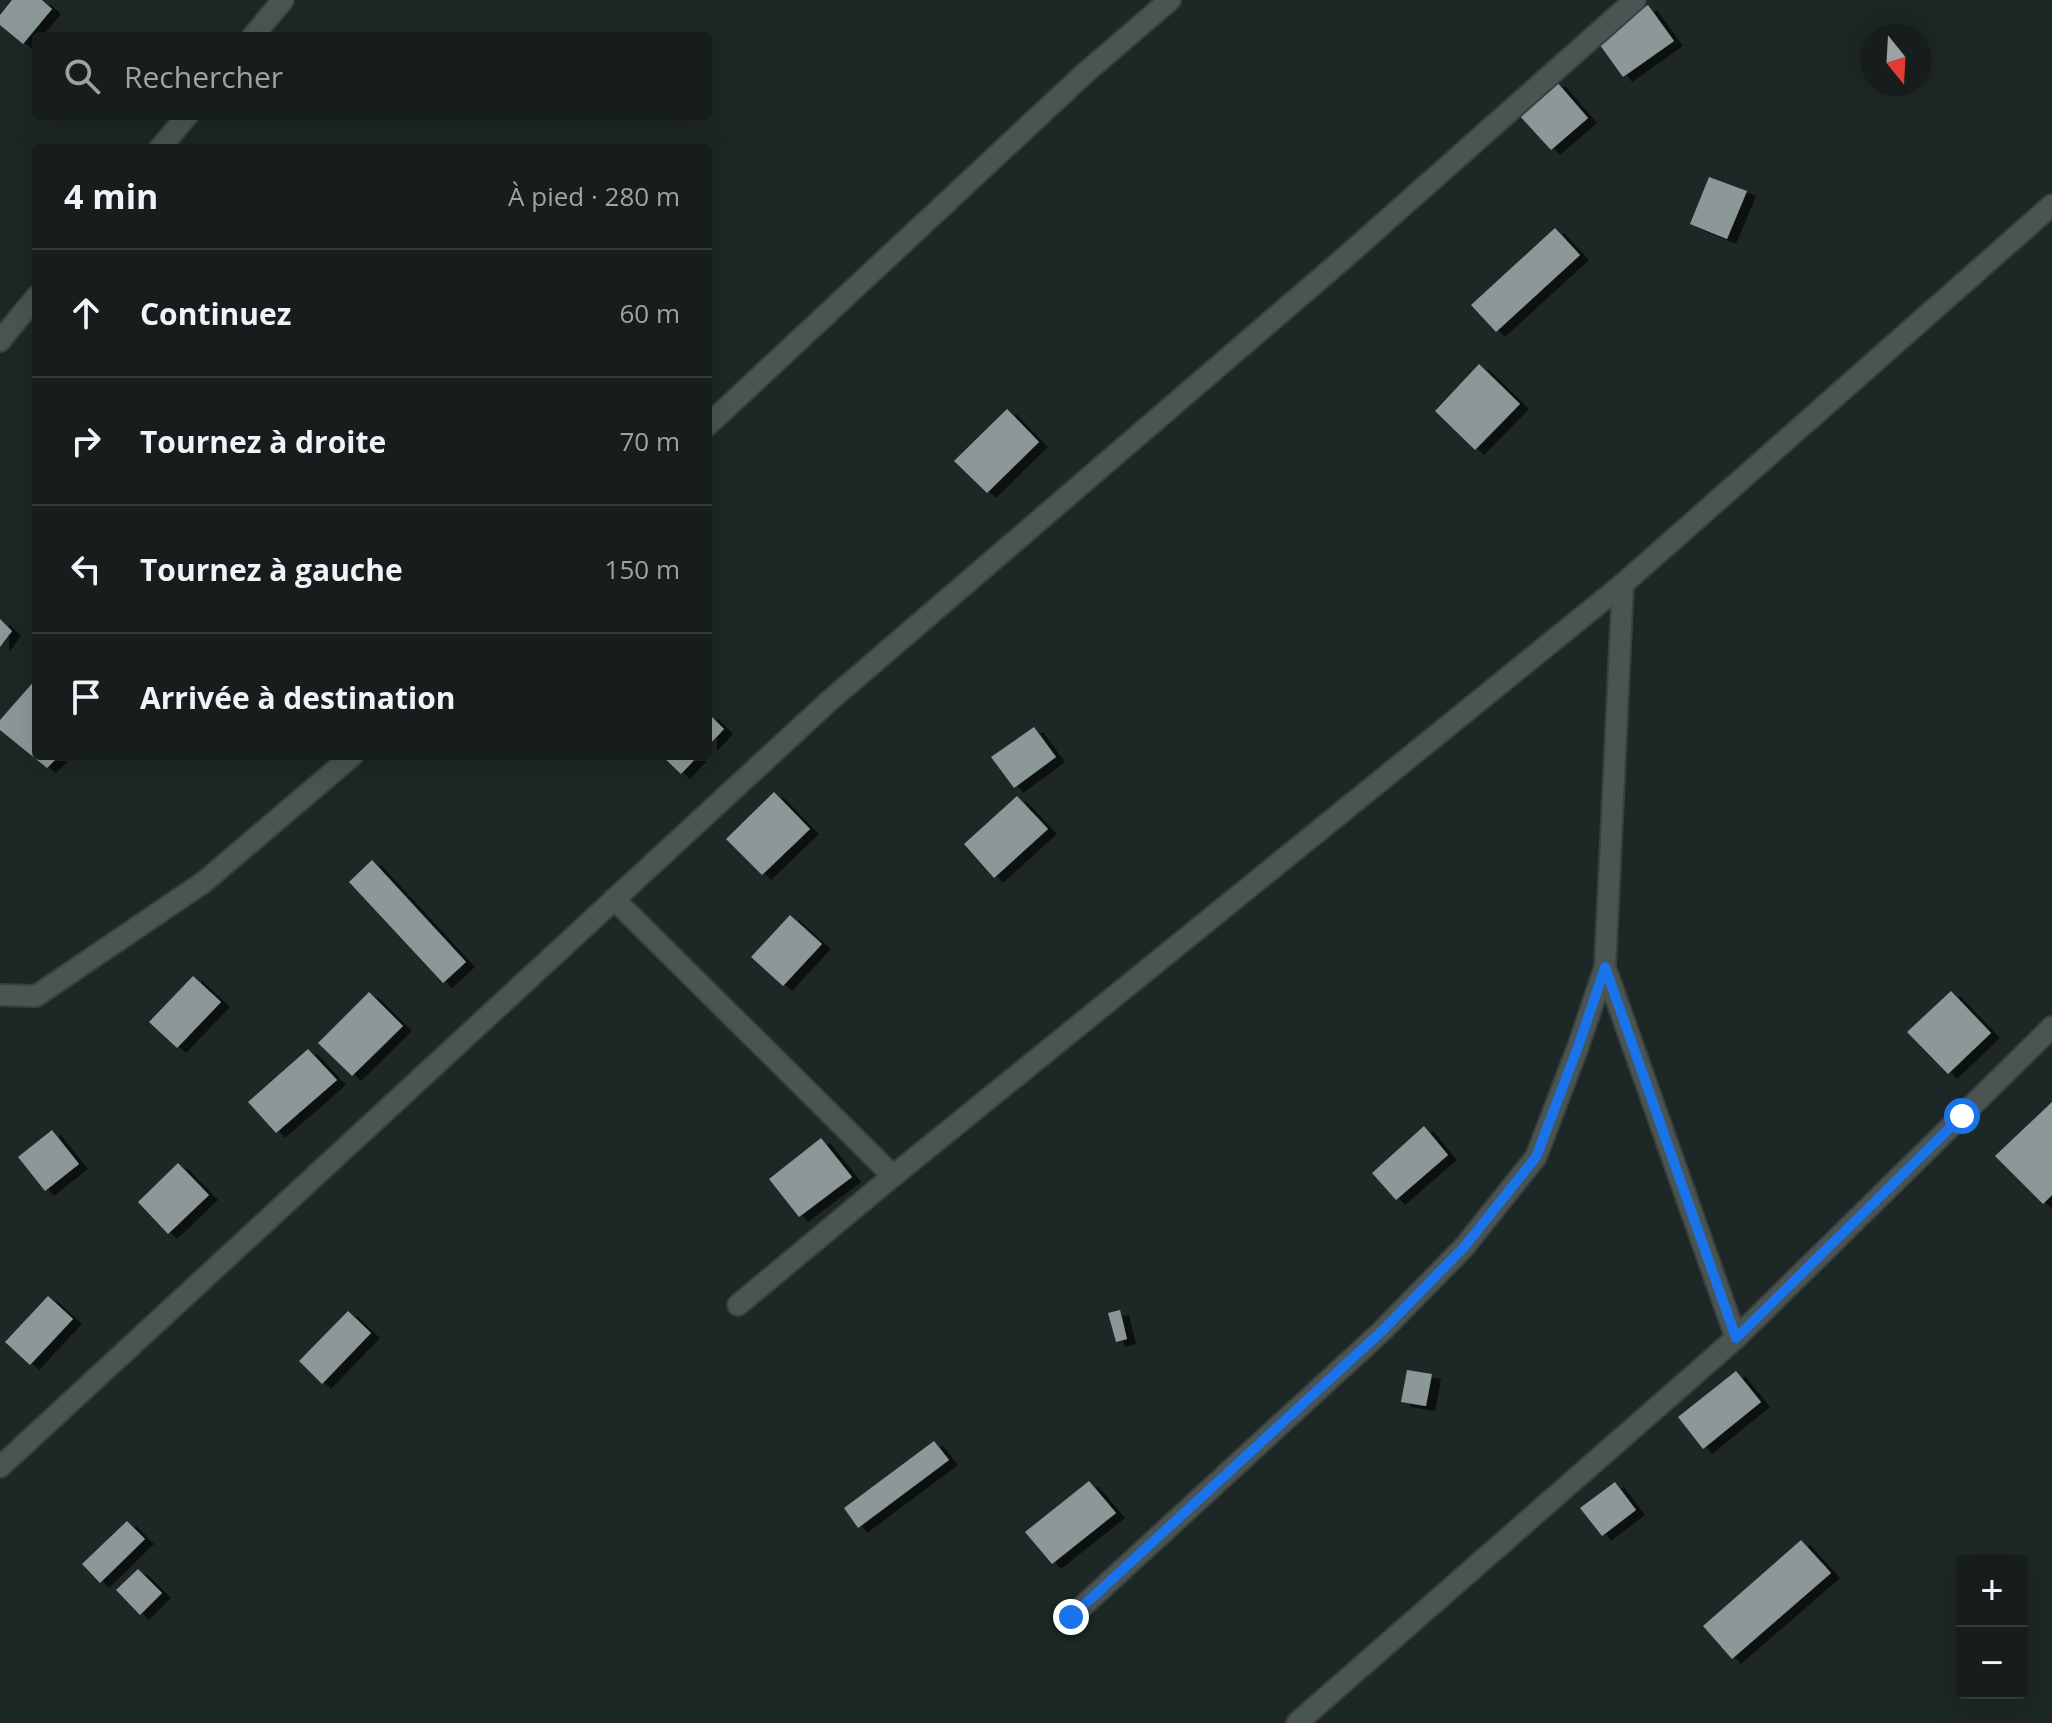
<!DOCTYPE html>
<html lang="fr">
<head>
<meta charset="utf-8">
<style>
	:root { --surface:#161d1c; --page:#232a29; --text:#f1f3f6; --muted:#9ea2a3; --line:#353b3b }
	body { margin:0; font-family:"Open Sans",sans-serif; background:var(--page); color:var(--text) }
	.controls { position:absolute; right:24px; bottom:24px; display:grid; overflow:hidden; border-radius:8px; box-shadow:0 8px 32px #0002 }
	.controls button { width:72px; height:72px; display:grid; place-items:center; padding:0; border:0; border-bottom:2px solid var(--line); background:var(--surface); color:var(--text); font:40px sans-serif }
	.compass { position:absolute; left:1860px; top:24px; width:72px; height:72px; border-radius:50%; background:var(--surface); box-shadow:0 8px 32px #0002; rotate:162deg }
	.stop { position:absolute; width:24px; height:24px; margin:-18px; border:6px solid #1a73e8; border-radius:50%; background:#fff }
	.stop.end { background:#1a73e8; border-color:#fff; box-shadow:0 2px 8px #0008 }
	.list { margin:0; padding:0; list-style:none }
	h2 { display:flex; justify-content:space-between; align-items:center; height:104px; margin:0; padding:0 32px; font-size:34px }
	h2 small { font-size:26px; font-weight:400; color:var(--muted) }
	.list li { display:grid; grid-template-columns:52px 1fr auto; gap:24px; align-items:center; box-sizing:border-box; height:128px; padding:0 32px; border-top:2px solid var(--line) }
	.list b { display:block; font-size:30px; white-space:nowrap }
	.list em { font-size:26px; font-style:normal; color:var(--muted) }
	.icon { flex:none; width:44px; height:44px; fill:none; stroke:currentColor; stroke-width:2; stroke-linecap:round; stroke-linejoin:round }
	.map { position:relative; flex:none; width:2052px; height:1723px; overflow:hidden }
	.search { position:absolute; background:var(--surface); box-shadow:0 8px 32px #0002; left:32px; top:32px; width:680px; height:88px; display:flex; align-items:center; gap:20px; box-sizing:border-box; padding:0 28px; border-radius:8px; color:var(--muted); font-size:30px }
	.panel { position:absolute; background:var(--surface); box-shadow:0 8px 32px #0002; left:32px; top:144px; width:680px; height:616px; border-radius:8px }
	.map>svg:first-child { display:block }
	.building { fill:#8c9897; filter:url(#shadow) }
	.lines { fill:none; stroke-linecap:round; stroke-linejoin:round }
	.street-casing { stroke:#384140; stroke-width:24 }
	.secondary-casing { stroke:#384140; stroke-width:24 }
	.street { stroke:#495453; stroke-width:20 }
	.secondary { stroke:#495453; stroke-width:20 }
	.route { stroke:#1a73e8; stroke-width:10 }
</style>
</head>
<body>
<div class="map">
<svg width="2052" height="1723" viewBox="0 0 2052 1723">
	<defs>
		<filter id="shadow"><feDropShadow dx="9" dy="5" stdDeviation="0" flood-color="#0009"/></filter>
	</defs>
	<rect width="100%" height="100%" fill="#1d2726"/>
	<g class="building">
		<polygon points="12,0 42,0 52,9 23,44 0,25 0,15"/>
		<polygon points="1648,5 1674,41 1623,77 1597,41"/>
		<polygon points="1556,81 1588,118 1551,150 1518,114"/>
		<polygon points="1709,177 1747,191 1727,239 1690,224"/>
		<polygon points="1555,228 1580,255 1496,332 1471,305"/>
		<polygon points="1479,364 1520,404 1475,450 1435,411"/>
		<polygon points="1007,409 1039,442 987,493 954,461"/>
		<polygon points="0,619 12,631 0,647"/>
		<polygon points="36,679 36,756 59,756 47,768 0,730 0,720"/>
		<polygon points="708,713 724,729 708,746"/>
		<polygon points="1034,727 1056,757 1014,788 991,757"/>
		<polygon points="662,756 698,756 681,774"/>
		<polygon points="774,792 810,829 762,875 726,839"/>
		<polygon points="1017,796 1048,829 994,878 964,844"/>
		<polygon points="372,860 466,962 443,983 349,882"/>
		<polygon points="790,915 822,944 783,986 751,957"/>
		<polygon points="193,976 221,1002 177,1048 149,1022"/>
		<polygon points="1951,991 1991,1033 1948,1074 1907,1032"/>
		<polygon points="369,992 403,1026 352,1076 318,1043"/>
		<polygon points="308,1049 337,1080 276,1133 248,1102"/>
		<polygon points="2052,1102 2052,1195 2043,1204 1995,1156"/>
		<polygon points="1424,1126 1448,1155 1396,1200 1372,1173"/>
		<polygon points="52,1130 79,1164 45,1191 18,1157"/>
		<polygon points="821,1138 852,1177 799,1217 769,1179"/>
		<polygon points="178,1163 209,1195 168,1234 138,1202"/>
		<polygon points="48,1296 73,1319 30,1365 5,1342"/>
		<polygon points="1120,1310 1127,1339 1116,1342 1108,1313"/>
		<polygon points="348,1311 371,1333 322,1384 299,1361"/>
		<polygon points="1407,1370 1432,1374 1426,1406 1401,1402"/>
		<polygon points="1736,1371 1761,1402 1703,1449 1678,1417"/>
		<polygon points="934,1441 949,1460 858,1528 844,1508"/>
		<polygon points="1089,1481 1116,1513 1052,1564 1025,1532"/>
		<polygon points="1615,1482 1636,1510 1602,1536 1580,1508"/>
		<polygon points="127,1521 145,1539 100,1583 82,1564"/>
		<polygon points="1801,1540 1831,1573 1732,1659 1703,1626"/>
		<polygon points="138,1569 162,1593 140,1615 116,1590"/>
	</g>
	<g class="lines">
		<defs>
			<g id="street">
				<polyline points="708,425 1084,74 1170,0"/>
				<polyline points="614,899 893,1176"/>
				<polyline points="1605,967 1736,1338"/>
				<polyline points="0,995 36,996 204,882 352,756"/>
				<polyline points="738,1305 893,1176 1623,584 2052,205"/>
				<polyline points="0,1467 828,702 1342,260 1635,0"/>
				<polyline points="1071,1617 1382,1331 1465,1246 1536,1157 1578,1047 1605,967 1623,584"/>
				<polyline points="1297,1723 1736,1338 2052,1027"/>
			</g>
			<g id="secondary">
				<polyline points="253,36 283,0"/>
				<polyline points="160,148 187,116"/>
				<polyline points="0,341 36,297"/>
			</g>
		</defs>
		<use href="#street" class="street-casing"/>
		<use href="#secondary" class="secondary-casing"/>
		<use href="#street" class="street"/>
		<use href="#secondary" class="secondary"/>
	</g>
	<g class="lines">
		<polyline class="route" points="1071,1617 1382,1331 1465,1246 1536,1157 1578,1047 1605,967 1736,1338 1962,1116"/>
	</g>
</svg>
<div class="controls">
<button>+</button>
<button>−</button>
</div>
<svg class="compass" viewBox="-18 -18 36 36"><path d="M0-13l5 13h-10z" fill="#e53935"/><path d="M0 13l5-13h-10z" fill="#9ea2a3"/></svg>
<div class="stop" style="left:1962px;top:1116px"></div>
<div class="stop end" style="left:1071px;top:1617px"></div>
<div class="search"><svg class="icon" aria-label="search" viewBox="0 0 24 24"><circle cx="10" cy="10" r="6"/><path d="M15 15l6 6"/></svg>Rechercher</div>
<section class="panel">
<h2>4 min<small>À pied · 280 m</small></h2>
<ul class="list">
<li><svg class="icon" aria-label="ahead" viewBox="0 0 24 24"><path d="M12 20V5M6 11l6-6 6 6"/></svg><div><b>Continuez</b></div><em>60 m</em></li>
<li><svg class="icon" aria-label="right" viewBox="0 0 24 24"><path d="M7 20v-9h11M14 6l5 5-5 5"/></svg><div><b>Tournez à droite</b></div><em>70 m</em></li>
<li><svg class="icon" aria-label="left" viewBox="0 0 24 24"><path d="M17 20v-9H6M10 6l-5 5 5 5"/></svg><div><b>Tournez à gauche</b></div><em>150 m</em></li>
<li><svg class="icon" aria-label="arrive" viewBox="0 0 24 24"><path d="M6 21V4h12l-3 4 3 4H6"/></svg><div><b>Arrivée à destination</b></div></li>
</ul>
</section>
</div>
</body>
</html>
